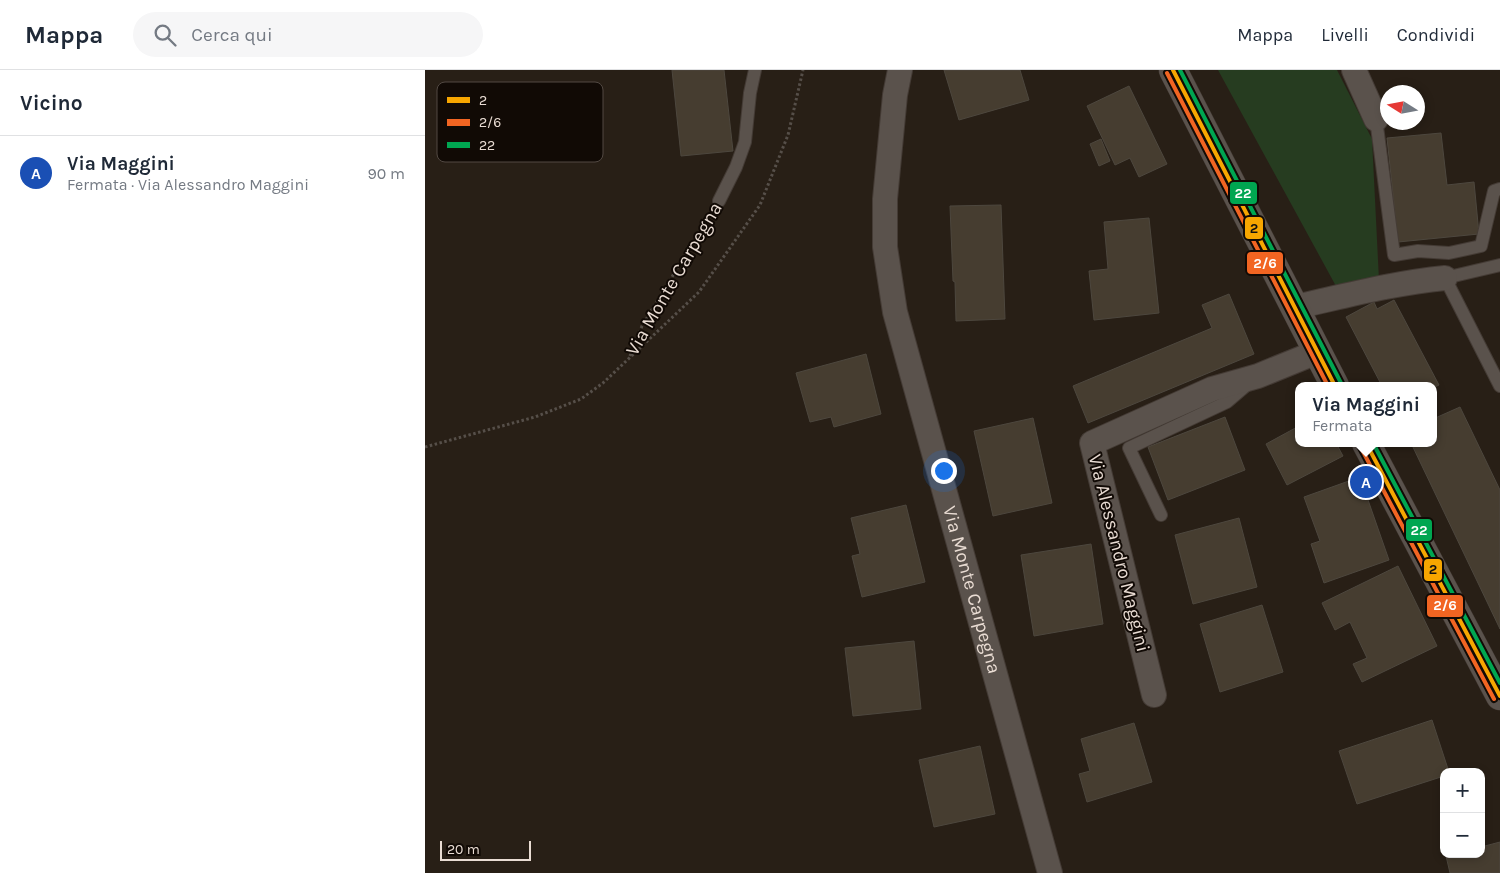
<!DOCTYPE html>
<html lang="it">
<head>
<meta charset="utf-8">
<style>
	:root { --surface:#fff; --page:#f6f6f7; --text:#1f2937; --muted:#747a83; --line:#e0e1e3; --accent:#5b5c60 }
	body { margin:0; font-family:Karla,sans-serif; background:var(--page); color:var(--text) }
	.controls { position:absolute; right:15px; bottom:15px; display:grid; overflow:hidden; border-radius:10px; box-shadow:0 2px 8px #0003 }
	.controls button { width:45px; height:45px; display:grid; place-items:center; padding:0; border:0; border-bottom:1px solid var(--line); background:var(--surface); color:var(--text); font:25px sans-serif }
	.compass { position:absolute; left:955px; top:15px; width:45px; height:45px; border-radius:50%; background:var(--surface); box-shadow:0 2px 8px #0003; rotate:281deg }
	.scale { position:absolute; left:15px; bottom:12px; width:91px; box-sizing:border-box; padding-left:5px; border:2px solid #e9dcd3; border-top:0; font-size:14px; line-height:18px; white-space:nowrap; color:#e9dcd3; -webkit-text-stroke:4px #110a05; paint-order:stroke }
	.you { position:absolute; left:518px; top:400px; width:18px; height:18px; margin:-12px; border:4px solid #fff; border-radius:50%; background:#1a73e8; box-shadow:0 0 0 8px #1a73e833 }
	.badge { display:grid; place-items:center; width:32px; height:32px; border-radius:50%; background:var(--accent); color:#fff; font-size:16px; font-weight:700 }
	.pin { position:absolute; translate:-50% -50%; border:2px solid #fff; box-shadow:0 1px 5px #0006 }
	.popup { position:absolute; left:870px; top:312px; width:142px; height:65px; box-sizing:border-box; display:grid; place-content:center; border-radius:10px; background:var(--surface); filter:drop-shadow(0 1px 4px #0005); font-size:16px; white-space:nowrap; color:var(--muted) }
	.popup b { font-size:19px; color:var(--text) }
	.popup::after { content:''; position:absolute; left:50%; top:100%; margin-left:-10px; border:10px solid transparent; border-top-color:var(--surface) }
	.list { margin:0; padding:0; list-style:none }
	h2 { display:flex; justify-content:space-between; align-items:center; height:65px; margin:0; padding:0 20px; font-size:21px }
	h2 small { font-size:16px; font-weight:400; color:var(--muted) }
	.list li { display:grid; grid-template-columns:32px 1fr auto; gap:15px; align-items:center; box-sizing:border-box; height:75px; padding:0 20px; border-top:1px solid var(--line) }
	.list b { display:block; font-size:19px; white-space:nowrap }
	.list p { margin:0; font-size:16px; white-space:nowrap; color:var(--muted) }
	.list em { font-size:16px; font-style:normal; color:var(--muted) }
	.icon { flex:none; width:28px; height:28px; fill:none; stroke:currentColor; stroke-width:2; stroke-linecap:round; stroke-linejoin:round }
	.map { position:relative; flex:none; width:1075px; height:803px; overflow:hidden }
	header { display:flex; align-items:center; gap:30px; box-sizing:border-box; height:70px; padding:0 25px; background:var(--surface); border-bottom:1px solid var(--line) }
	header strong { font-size:24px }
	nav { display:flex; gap:28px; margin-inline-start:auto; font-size:18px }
	.search { width:350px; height:45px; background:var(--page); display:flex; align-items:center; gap:12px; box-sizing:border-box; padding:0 18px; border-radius:28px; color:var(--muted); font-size:19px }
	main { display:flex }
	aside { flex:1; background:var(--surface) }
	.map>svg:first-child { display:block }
	.green { fill:#263c20 }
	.building { fill:#463d30; stroke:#4d473e }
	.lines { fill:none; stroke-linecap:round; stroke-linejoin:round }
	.service-casing { stroke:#443b35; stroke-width:14 }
	.minor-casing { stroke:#443b35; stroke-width:26 }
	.secondary-casing { stroke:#443b35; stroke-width:29 }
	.path { stroke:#564f49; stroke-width:3; stroke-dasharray:2.5 2.5; stroke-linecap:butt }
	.service { stroke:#5a524c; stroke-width:12 }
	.minor { stroke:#5a524c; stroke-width:24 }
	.secondary { stroke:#5a524c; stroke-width:28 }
	.bus-1-casing { stroke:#110a05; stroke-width:8 }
	.bus-2-casing { stroke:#110a05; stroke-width:8 }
	.bus-3-casing { stroke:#110a05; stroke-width:8 }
	.bus-1 { stroke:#f7a600; stroke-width:4 }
	.bus-2 { stroke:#f26522; stroke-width:4 }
	.bus-3 { stroke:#00a651; stroke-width:4 }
	.labels { text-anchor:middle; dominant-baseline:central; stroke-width:4; stroke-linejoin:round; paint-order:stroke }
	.street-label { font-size:19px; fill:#e9dcd3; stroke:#110a05 }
	.key { fill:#110a05; stroke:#524943; stroke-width:1 }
	.key-label { font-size:14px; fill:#e9dcd3 }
	.line-badge { stroke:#110a05; stroke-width:2 }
	.badge-label { font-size:14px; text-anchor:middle; font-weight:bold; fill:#fff }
	.pale-badge-label { font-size:14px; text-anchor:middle; font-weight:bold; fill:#111 }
</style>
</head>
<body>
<header>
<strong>Mappa</strong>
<div class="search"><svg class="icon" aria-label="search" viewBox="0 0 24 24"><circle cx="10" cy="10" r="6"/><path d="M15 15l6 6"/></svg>Cerca qui</div>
<nav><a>Mappa</a><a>Livelli</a><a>Condividi</a></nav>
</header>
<main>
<aside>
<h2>Vicino<small></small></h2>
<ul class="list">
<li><span class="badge" style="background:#1a4fb4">A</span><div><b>Via Maggini</b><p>Fermata · Via Alessandro Maggini</p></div><em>90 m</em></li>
</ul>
</aside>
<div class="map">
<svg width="1075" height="803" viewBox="0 0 1075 803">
	<rect width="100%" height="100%" fill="#281f16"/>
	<polygon class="green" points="793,0 912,0 947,69 954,210 912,218"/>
	<g class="building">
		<polygon points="247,0 299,0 308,81 256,86"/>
		<polygon points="519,0 595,0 604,30 534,50"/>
		<polygon points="704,16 742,94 714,107 705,88 690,95 662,36"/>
		<polygon points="1016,63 1022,115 1049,112 1054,164 973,172 962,68"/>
		<polygon points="676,69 685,91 674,96 665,74"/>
		<polygon points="576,135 580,249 531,251 530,212 528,211 525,136"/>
		<polygon points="724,148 734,243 669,250 664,201 683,199 679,152"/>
		<polygon points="804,224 829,284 663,353 648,316 787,258 777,235"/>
		<polygon points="969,230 1014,315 1008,318 1008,316 957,316 921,247 949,232 952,239"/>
		<polygon points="441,284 456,344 409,357 406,347 385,352 371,303"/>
		<polygon points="1035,337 1075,420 1075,559 986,373 1008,373 1008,349"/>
		<polygon points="800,347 820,400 743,430 723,377"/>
		<polygon points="608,348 627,433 568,446 549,361"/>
		<polygon points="874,356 874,373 911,373 918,386 862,415 841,374"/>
		<polygon points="935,407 964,490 899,513 886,474 895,471 879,427"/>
		<polygon points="481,435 500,512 437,527 427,486 435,484 426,448"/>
		<polygon points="814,448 832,517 768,534 750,465"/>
		<polygon points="666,474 678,554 609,566 596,485"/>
		<polygon points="973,496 1012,576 937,612 928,594 942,588 925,552 910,560 897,533"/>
		<polygon points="837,535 858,602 795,622 775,554"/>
		<polygon points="489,571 496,639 428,646 420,578"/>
		<polygon points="1007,650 1024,702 1019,702 1019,706 932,734 914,681"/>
		<polygon points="709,653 727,712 662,732 654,704 665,701 656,669"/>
		<polygon points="555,676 570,744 509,757 494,690"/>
		<polygon points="1075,772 1075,803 1025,803 1021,786 1029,784 1056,784 1056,777"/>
	</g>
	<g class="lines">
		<defs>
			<g id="service">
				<polyline points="951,49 969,185 993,181 1024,183 1056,176 1069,121 1075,119"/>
				<polyline points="294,131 311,97 320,72 325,23 330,0"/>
				<polyline points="1075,195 1020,208 1075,316"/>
				<polyline points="736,445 704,378 802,332 823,314"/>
			</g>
			<g id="minor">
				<path id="s1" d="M 475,0 L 470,25 L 460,129 L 460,177 L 470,242 L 625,803"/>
				<polyline points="929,0 951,49"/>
				<path d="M 870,237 C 920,226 969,213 1020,208"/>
				<polyline points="729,625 667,373 787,319 833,306 892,282"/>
			</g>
			<g id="secondary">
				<polyline points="748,0 910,316"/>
				<polyline points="941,373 1075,626"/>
			</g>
		</defs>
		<use href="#service" class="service-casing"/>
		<use href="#minor" class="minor-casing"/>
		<use href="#secondary" class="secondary-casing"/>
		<g class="path">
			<polyline points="205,286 217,256 283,148"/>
			<polyline points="0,377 110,347 156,329 178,313 274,222 335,135 363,65 378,0"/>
		</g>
		<use href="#service" class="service"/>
		<use href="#minor" class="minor"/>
		<use href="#secondary" class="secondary"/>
		<defs>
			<g id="bus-1">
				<polyline points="748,0 910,316"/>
				<polyline points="941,373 1075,626"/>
			</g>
			<g id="bus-2">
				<polyline points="742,3 903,316"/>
				<polyline points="935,376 1069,629"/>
			</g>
			<g id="bus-3">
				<polyline points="755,0 916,313"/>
				<polyline points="948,373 1075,613"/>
			</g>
		</defs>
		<use href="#bus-1" class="bus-1-casing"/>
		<use href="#bus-2" class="bus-2-casing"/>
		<use href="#bus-3" class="bus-3-casing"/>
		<use href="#bus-1" class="bus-1"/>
		<use href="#bus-2" class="bus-2"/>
		<use href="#bus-3" class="bus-3"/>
	</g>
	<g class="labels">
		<g class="street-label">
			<text transform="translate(249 209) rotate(-60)">Via Monte Carpegna</text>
			<text transform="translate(694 483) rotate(76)">Via Alessandro Maggini</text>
			<text stroke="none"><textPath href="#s1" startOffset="532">Via Monte Carpegna</textPath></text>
		</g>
	</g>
	<rect x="12" y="12" width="166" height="80" rx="8" class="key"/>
	<rect x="22" y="27" width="23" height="6" fill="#f7a600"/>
	<rect x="22" y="49" width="23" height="7" fill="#f26522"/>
	<rect x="22" y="72" width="23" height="6" fill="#00a651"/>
	<g class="key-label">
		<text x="54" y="35">2</text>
		<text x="54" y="57">2/6</text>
		<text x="54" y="80">22</text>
	</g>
	<g class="line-badge">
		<rect x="804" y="111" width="29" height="24" rx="5" fill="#00a651"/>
		<rect x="819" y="146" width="20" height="24" rx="5" fill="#f7a600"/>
		<rect x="821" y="181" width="38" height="24" rx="5" fill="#f26522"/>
		<rect x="980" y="448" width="28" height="24" rx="5" fill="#00a651"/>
		<rect x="998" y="488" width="20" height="24" rx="5" fill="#f7a600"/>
		<rect x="1001" y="524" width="38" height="24" rx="5" fill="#f26522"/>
	</g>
	<g class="badge-label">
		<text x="818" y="128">22</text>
		<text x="840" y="198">2/6</text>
		<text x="994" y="465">22</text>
		<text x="1020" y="540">2/6</text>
	</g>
	<g class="pale-badge-label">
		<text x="829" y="163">2</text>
		<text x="1008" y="504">2</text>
	</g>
</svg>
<div class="controls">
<button>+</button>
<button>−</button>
</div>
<svg class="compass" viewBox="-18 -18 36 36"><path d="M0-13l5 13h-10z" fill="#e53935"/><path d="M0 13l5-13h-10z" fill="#747a83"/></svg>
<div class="scale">20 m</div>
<div class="you"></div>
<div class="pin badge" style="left:941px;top:412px;background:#1a4fb4">A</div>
<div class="popup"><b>Via Maggini</b>Fermata</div>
</div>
</main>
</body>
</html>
